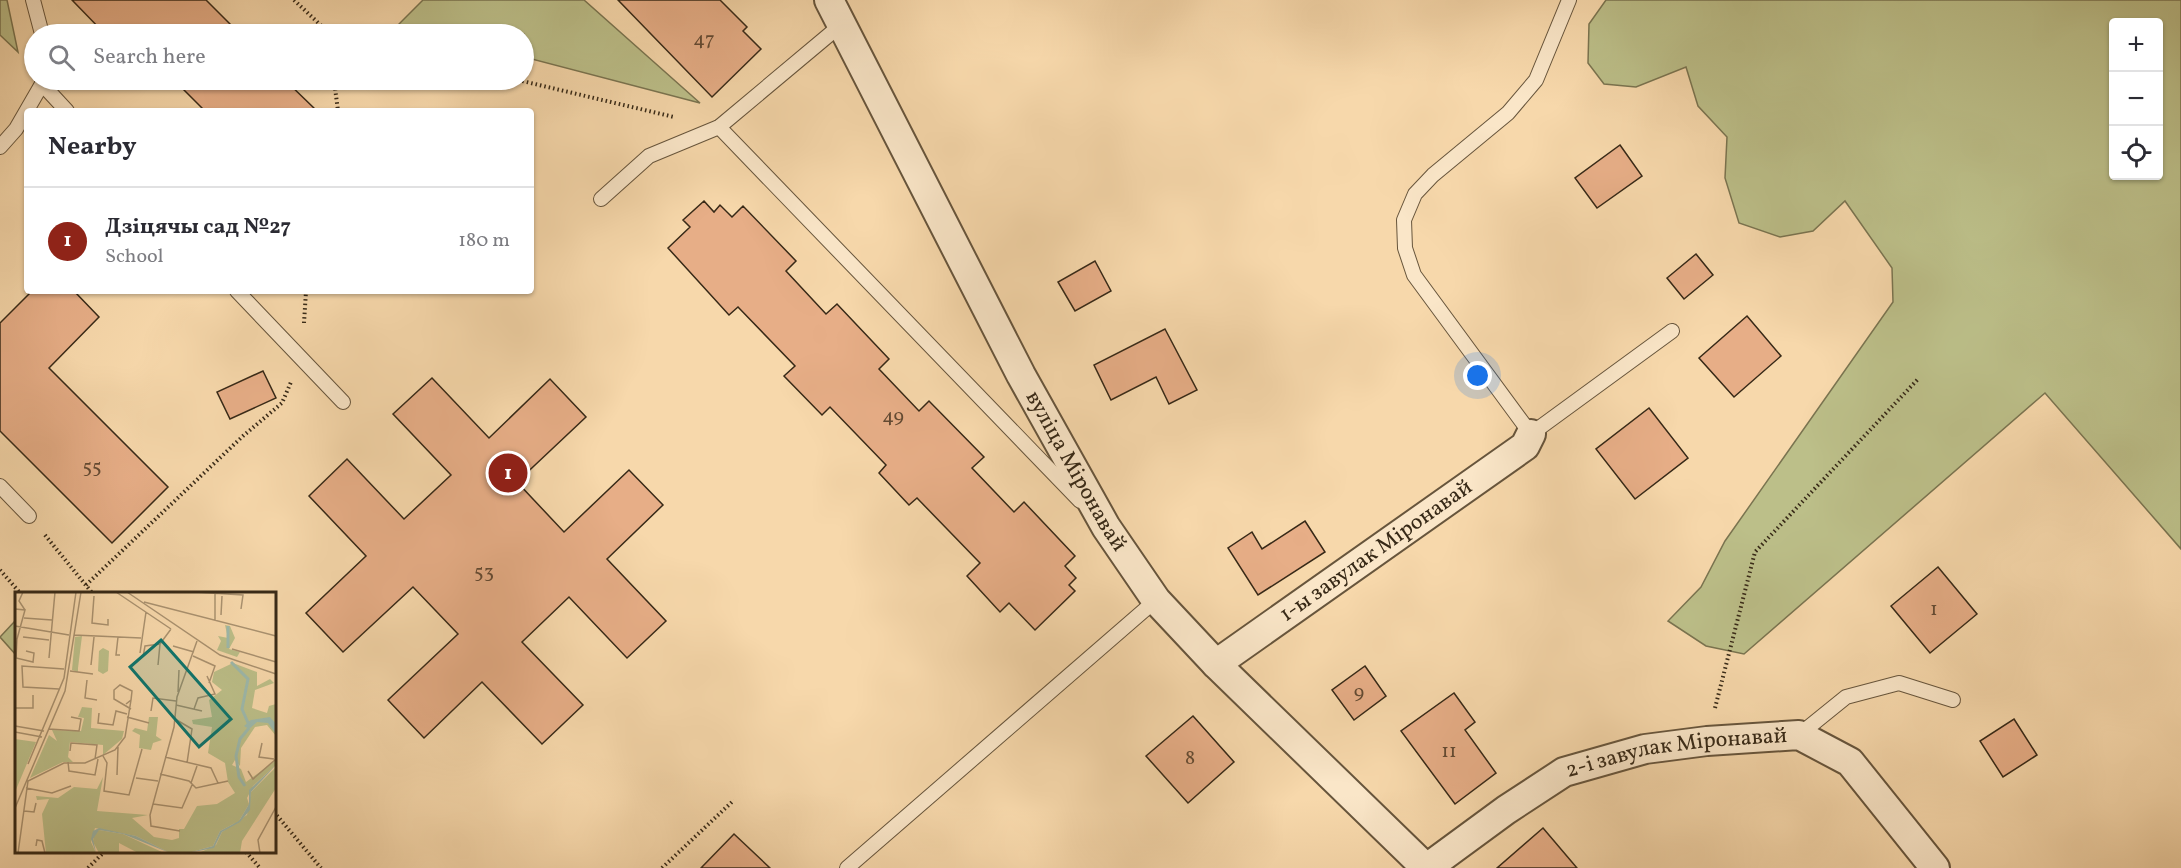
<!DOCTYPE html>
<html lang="en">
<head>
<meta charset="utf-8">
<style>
	:root { --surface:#fff; --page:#f2f2f3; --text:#2b2b33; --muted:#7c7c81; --line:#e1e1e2; --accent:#8f2418 }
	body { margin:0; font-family:Vollkorn,serif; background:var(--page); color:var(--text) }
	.controls { position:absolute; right:18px; top:18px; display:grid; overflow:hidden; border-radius:6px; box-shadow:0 2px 4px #0004 }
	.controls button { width:54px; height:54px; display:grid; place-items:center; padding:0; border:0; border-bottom:2px solid var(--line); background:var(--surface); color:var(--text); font:30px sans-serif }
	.you { position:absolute; left:1478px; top:376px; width:21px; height:21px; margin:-15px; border:4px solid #fff; border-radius:50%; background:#1a73e8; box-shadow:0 0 0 9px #1a73e833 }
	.badge { display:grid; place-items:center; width:39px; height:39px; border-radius:50%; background:var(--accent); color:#fff; font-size:20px; font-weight:700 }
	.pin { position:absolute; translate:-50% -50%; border:3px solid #fff; box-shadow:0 2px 6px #0006 }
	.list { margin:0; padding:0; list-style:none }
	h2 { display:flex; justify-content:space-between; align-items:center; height:78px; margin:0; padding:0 24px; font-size:26px }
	h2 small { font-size:20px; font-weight:400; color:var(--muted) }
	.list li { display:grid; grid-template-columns:39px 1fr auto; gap:18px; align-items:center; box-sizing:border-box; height:108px; padding:0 24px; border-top:2px solid var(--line) }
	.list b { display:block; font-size:22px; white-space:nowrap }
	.list p { margin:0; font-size:20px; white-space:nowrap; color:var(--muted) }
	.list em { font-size:20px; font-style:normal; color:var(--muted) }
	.icon { flex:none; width:33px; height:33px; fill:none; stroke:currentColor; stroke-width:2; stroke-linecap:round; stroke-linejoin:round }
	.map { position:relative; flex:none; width:2181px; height:868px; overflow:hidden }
	.search { position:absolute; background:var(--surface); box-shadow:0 2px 4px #0004; left:24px; top:24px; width:510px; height:66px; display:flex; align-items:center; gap:15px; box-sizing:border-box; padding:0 21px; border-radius:33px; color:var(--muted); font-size:22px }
	.panel { position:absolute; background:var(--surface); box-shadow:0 2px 4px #0004; left:24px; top:108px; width:510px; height:186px; border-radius:6px }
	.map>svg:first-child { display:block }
	.green { fill:#bcbf89; stroke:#7a7450; stroke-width:1.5; fill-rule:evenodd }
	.building { fill:#e7ae87; stroke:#372917; stroke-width:1.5 }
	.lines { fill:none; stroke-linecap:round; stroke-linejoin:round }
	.lane-casing { stroke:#67553c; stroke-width:16 }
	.street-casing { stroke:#67553c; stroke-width:32 }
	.path { stroke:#372917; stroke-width:4; stroke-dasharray:1.5 3; stroke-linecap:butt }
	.lane { stroke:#fae6c8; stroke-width:14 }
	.street { stroke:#fae6c8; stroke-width:28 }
	.labels { text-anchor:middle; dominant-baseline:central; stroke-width:4.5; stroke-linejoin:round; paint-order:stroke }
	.number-label { font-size:20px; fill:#634a33 }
	.street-label { font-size:22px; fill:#372917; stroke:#fae6c8 }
	.inset-river { fill:none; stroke:#9db9ac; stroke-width:3 }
	.inset-road { fill:none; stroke:#aa9270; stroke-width:1.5 }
	.view { fill:#0f766e; fill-opacity:0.15; stroke:#0f766e; stroke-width:3 }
	.inset-edge { fill:none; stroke:#372917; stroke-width:3 }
</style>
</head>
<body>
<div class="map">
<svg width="2181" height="868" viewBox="0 0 2181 868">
	<rect width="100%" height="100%" fill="#f7d8ab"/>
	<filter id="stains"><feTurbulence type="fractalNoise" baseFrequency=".00333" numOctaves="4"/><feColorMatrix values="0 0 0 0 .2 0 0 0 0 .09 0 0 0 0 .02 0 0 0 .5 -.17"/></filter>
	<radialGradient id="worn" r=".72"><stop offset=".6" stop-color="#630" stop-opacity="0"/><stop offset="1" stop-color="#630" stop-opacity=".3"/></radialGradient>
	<g class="green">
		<polygon points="0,0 7,0 18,52 0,35"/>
		<polygon points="423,0 584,0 700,103 524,57 524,34 435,34 398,25"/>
		<path d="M 1606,0 L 2181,0 L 2181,549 L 2045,393 L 1744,654 L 1706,646 L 1668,621 L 1701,587 L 1725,541 L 1893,302 L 1892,268 L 1845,201 L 1813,231 L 1780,237 L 1739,223 L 1725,178 L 1727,137 L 1698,106 L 1686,67 L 1636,87 L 1604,84 L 1588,63 L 1589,24 ZM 2114,22 L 2158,22 L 2158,176 L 2114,176 Z"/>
		<polygon points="16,620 16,655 0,637"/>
	</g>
	<g class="building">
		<polygon points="72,0 206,0 240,34 105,34"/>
		<polygon points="618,0 720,0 747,27 743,31 761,49 712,97"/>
		<polygon points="174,80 285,80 317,111 205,111"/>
		<polygon points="1620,145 1642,176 1597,208 1575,178"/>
		<polygon points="704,201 714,212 720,205 732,217 743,206 796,261 786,271 826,314 837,304 889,359 879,369 919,411 929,401 984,457 972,468 1014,512 1024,502 1075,556 1065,566 1076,578 1069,585 1075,591 1035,630 1009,603 1000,612 967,576 980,563 917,498 909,505 879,473 886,465 830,407 822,415 784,376 795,366 738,307 729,315 668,248 690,227 683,220"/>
		<polygon points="1696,254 1713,275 1684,299 1667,278"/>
		<polygon points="1095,261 1111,291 1075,311 1058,282"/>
		<polygon points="32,291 74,291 99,317 49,368 168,487 112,543 0,431 0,323"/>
		<polygon points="1747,316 1781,356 1734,397 1699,358"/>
		<polygon points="1165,329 1197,390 1169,404 1156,377 1111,400 1094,365"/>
		<polygon points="263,371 276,398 230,419 217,392"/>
		<polygon points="432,378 489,438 550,379 586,417 517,482 564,532 629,470 663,505 607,559 666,621 627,658 569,597 522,642 583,705 542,744 482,682 424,738 388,700 458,634 413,587 343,652 306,613 366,556 309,496 347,459 404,519 451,475 393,414"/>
		<polygon points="1649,408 1688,458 1635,499 1596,449"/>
		<polygon points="1305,521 1325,552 1258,595 1228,548 1252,532 1262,549"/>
		<polygon points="1938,567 1977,614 1930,653 1891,606"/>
		<polygon points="1365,666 1386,696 1354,720 1332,690"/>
		<polygon points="1454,693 1475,722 1465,730 1496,773 1455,804 1401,731"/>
		<polygon points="1193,716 1234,762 1188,803 1146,756"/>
		<polygon points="2014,719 2037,755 2003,777 1980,741"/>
		<polygon points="1543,828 1577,868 1497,868"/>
		<polygon points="734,834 770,868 701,868"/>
	</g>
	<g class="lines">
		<defs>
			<g id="lane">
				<polyline points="33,0 42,34"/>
				<polyline points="1569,0 1536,80 1508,113 1433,175 1415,194 1404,220 1405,248 1414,275 1531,434 1672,331"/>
				<polyline points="42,84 67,111"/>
				<polyline points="719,127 1080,501"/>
				<polyline points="0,147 16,129 42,84 42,80"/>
				<polyline points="601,199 649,156 719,127 842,24"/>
				<polyline points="237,291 343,402"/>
				<polyline points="0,486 29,516"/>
				<polyline points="1799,735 1846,697 1899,683 1953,700"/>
				<polyline points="847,868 1156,600"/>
			</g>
			<g id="street">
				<path id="s1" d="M 829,0 L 1021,375 L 1106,527 L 1156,600 L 1216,664 L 1426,868"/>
				<path id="s2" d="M 1216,664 L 1525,446 L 1531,434"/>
				<path id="s3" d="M 1427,868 L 1506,810 L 1564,772 L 1645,749 L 1707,741 L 1799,735 L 1850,762 L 1935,868"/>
			</g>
		</defs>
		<use href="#lane" class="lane-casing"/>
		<use href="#street" class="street-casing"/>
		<g class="path">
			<polyline points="294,0 330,34"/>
			<polyline points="334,80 338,111"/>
			<polyline points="518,80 674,117"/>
			<polyline points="304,323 306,291"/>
			<polyline points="45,535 93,594"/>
			<polyline points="0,570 21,594"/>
			<polyline points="86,585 243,436 282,403 291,382"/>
			<polyline points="1715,708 1755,552 1919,378"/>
			<polyline points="274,812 321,868"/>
			<polyline points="246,852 260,868"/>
			<polyline points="88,868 104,852"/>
			<polyline points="662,868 734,800"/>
		</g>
		<use href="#lane" class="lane"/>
		<use href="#street" class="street"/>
	</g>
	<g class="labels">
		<g class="number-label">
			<text x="704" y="40">47</text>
			<text x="893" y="417">49</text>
			<text x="92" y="468">55</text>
			<text x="484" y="573">53</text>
			<text x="1934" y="610">1</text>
			<text x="1359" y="693">9</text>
			<text x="1449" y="752">11</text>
			<text x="1190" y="759">8</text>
		</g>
		<g class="street-label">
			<text stroke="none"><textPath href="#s1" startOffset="532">вуліца Міронавай</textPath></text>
			<text stroke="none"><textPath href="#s2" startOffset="196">1-ы завулак Міронавай</textPath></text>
			<text stroke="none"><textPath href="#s3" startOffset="282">2-і завулак Міронавай</textPath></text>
		</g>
	</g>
	<g transform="translate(15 592)">
		<rect width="261" height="261" fill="#f7d8ab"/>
		<path d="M 210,33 L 215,34 L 220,46 L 214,57 L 225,60 L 222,65 L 202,58 L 206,49 L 203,44 L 213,46 ZM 67,44 L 63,76 L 63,80 L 57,78 L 60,45 ZM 88,56 L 94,59 L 93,79 L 88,82 L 83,79 L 84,59 ZM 218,71 L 242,80 L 242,94 L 255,87 L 259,91 L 240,98 L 237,116 L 252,121 L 254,114 L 261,112 L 261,144 L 252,133 L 240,135 L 226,156 L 225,174 L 220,168 L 217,173 L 226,177 L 231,190 L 261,168 L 261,173 L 238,194 L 232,206 L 234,212 L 224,229 L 205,239 L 198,254 L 173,261 L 155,261 L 121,244 L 80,236 L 76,250 L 81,261 L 31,261 L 27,222 L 34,207 L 22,208 L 21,204 L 43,206 L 59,195 L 82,197 L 88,185 L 82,219 L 133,223 L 117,226 L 139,245 L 157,248 L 164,246 L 164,237 L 169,237 L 182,214 L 202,212 L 220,201 L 213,190 L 210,171 L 193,161 L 197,135 L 178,132 L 177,128 L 197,125 L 194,108 L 207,98 L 197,90 L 199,80 ZM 67,115 L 77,116 L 76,136 L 109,139 L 107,147 L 88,163 L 88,153 L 55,150 L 53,165 L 58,170 L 48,170 L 15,186 L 34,143 L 42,149 L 37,138 L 66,139 L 69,126 L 63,125 ZM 134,125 L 143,125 L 141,144 L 147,148 L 138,151 L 136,158 L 124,156 L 125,143 L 117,139 L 120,136 L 132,139 ZM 0,147 L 21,150 L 0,200 ZM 261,175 L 261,196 L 227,249 L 225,261 L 184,261 L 201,253 L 207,240 L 232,223 L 236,200 ZM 84,238 L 108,242 L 149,261 L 123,261 L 104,251 L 104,261 L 84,261 L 78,250 L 79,240 Z" fill="#bcbf89"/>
		<path d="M 255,125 L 261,132 L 261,142 L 253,131 L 242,130 L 234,137 L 229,134 L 236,128 ZM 261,173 L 236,200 L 235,218 L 225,230 L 207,240 L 199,256 L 173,261 L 198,254 L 205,239 L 224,229 L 234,212 L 234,198 ZM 84,236 L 121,244 L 155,261 L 108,242 L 84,238 L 78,247 L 81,261 L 76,247 L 78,239 Z" fill="#9db9ac"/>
		<path class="inset-river" d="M 213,34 L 213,56M 216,70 L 233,87 L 227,117 L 234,133M 230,194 L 224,185 L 221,164 L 225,147 L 234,136"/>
		<path class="inset-road" d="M 8,0 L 4,9 L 10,18M 101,0 L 156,37M 112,0 L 205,63 L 261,82M 180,0 L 228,3 L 226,17M 79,4 L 77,31 L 93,33 L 93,27M 129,10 L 261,44M 0,17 L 10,18 L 2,47M 206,23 L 207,4M 9,26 L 37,28M 200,28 L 200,0M 0,34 L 54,43M 59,43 L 126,46M 8,45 L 34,48M 103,45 L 101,63 L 105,63M 2,46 L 1,66 L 18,70 L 19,61 L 11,59M 158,54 L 179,60M 217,57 L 261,70M 125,61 L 131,20M 178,64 L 200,74 L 194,91M 128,65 L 130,54 L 145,52 L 156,37M 34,66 L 40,0M 76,73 L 79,45M 143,73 L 145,52M 55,79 L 78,82M 72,88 L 70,106 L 82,108M 0,92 L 0,126M 44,97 L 8,95 L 7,74 L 49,77M 163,100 L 164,78M 111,112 L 116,108 L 117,99 L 105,93 L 99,98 L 99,107 L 116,117M 161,113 L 187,119M 1,116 L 18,116 L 18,103M 179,117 L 183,106 L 200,102 L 192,84M 136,119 L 138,106 L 161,109M 84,121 L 83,131 L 98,133 L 101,119 L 112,122M 112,125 L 134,131M 160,127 L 177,137 L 172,171M 0,134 L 29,139M 34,137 L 64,139 L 66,127 L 56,125M 0,140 L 27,145M 247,151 L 244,165 L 259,167M 55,159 L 56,151 L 82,153 L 80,167M 88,164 L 92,171 L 89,199 L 114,203 L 127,157M 150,165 L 196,176 L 203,191M 53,170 L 54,179 L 80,183 L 83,167M 13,172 L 49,86 L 61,0M 233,179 L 238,187 L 261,167M 145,182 L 174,189 L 181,196 L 213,189M 102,183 L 103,155M 121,186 L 143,189M 176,191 L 182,174M 11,196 L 37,201 L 56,194M 138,212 L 167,216 L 177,193M 0,216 L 50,99 L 66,0M 9,219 L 19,220 L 21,211M 165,239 L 136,234 L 135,223 L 159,135 L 162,105 L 182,49M 21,254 L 22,248 L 27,249 L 30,261M 3,261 L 13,189 L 49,171 L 70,171 L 100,158 L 110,145 L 116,108M 245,261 L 243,248 L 261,215"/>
		<path class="view" d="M 146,48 L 216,127 L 184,155 L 115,75 Z"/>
		<rect width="261" height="261" class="inset-edge"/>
	</g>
	<rect width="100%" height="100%" filter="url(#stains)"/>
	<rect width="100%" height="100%" fill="url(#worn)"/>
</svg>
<div class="controls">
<button>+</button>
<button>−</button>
<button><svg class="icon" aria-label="locate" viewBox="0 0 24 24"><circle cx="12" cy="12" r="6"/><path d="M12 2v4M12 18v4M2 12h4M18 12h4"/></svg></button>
</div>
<div class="you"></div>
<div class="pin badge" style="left:508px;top:473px">1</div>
<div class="search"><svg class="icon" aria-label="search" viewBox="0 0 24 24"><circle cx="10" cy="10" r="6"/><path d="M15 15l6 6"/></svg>Search here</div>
<section class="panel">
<h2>Nearby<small></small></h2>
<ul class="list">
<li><span class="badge">1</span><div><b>Дзіцячы сад №27</b><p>School</p></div><em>180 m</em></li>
</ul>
</section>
</div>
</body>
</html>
